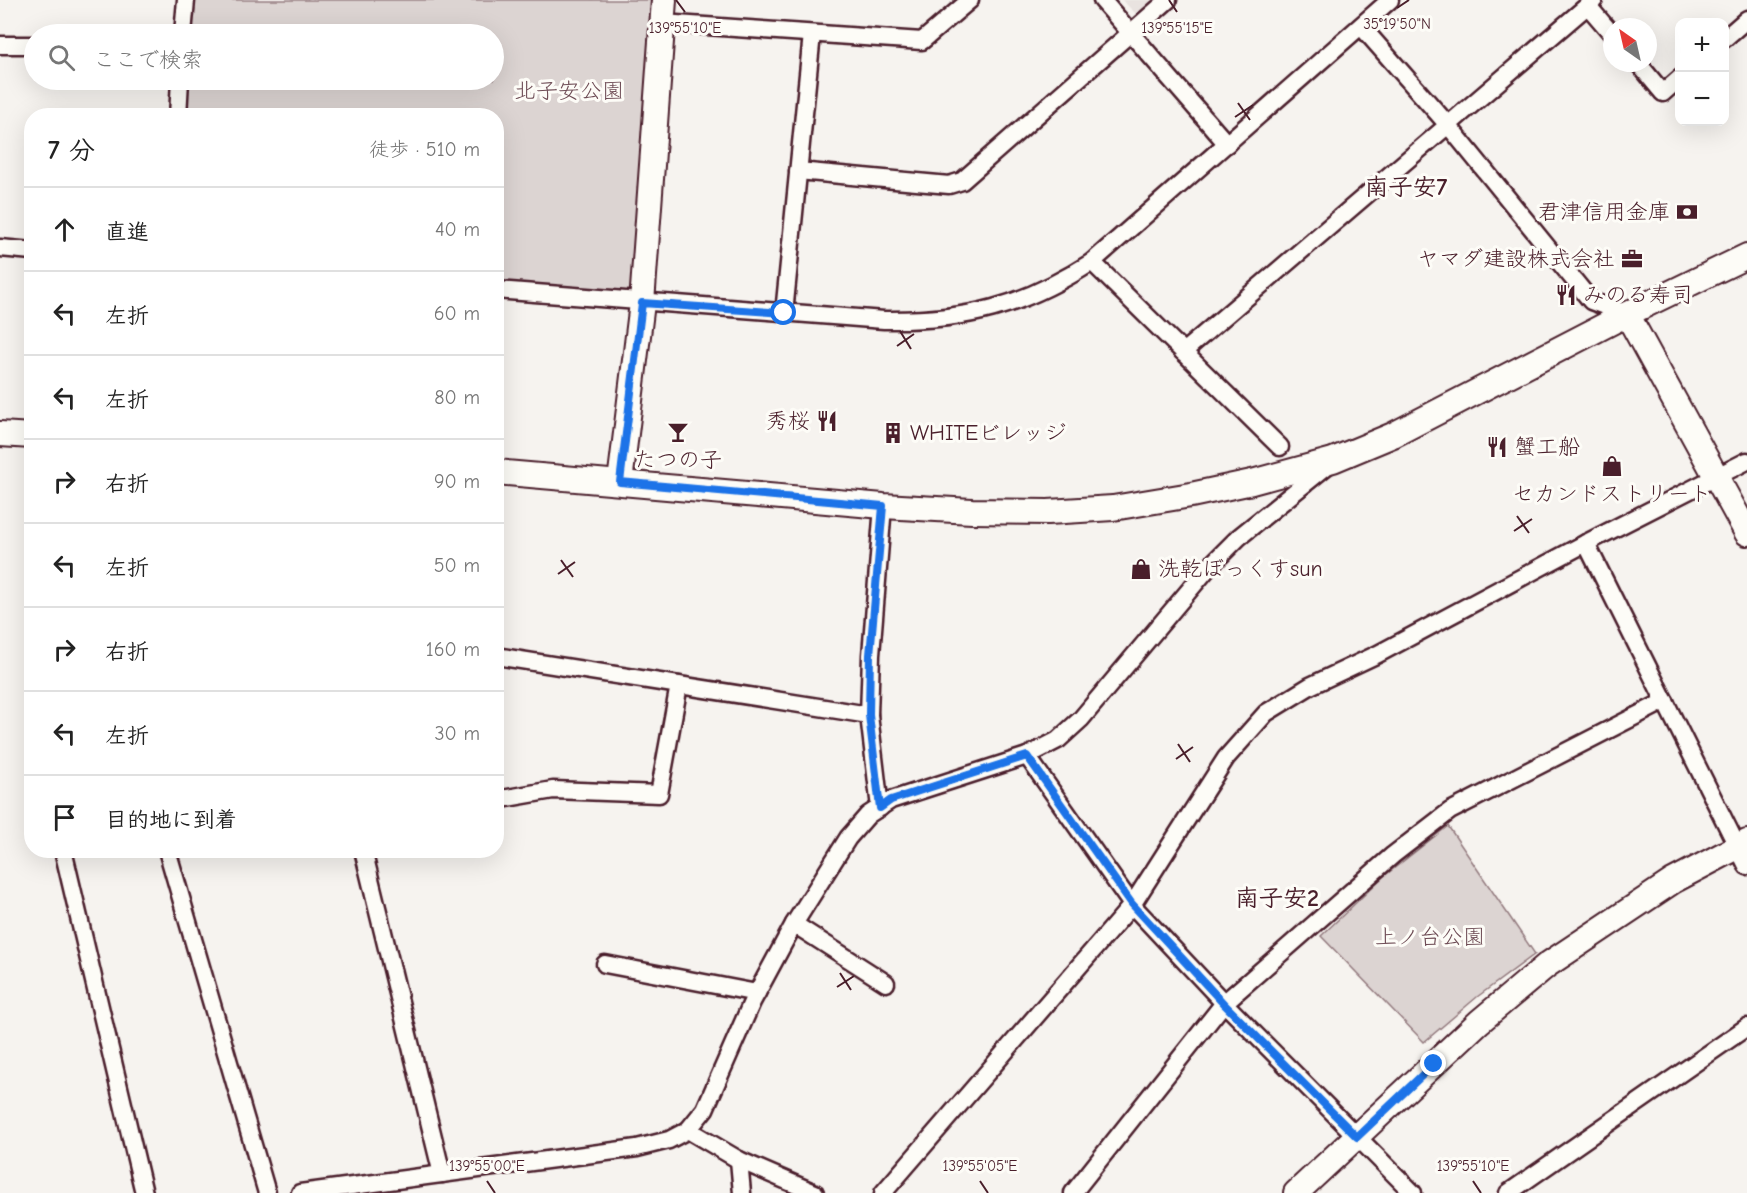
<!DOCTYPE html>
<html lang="ja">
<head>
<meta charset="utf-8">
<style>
	:root { --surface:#fff; --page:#f6f6f6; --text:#222; --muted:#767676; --line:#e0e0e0 }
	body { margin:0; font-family:"Comic Neue","Klee One",sans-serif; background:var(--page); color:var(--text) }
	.controls { position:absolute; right:18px; top:18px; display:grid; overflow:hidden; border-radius:12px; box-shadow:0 6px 24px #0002 }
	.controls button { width:54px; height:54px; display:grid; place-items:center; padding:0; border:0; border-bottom:2px solid var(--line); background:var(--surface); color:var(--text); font:30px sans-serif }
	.compass { position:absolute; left:1603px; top:18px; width:54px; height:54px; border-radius:50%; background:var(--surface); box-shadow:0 6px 24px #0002; rotate:326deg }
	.stop { position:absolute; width:18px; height:18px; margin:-14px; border:4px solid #1a73e8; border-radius:50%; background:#fff }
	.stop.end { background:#1a73e8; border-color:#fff; box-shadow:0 2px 6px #0008 }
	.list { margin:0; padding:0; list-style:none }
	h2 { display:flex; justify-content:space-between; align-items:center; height:78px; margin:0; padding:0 24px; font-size:26px }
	h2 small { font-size:20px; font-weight:400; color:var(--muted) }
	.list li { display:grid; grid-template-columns:39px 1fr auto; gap:18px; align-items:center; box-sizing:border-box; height:84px; padding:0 24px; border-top:2px solid var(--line) }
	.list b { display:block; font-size:22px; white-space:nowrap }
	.list em { font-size:20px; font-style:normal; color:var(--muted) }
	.icon { flex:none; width:33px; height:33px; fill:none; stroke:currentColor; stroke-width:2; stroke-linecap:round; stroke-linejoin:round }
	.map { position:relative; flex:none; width:1747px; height:1193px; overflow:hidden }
	.search { position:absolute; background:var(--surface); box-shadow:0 6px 24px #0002; left:24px; top:24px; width:480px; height:66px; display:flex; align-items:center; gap:15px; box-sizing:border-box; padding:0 21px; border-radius:33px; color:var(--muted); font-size:22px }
	.panel { position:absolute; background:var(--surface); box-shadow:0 6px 24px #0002; left:24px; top:108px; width:480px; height:750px; border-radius:24px }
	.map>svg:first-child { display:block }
	.built { fill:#e9e3e0 }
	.green { fill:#dcd4d2; stroke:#937a7e; stroke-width:1.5 }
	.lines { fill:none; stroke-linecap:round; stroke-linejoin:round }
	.street-casing { stroke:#4a1f2b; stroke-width:21 }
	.secondary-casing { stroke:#4a1f2b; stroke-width:28 }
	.street { stroke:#fdfcf7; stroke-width:16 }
	.secondary { stroke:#fdfcf7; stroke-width:24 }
	.route { stroke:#1a73e8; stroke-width:8 }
	.ticks { fill:none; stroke:#4a1f2b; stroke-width:2 }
	.labels { text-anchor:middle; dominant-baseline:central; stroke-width:6; stroke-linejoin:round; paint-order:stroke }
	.park-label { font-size:22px; fill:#6e4c55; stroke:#fdfcf7 }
	.poi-label { font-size:22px; fill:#4a1f2b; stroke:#fdfcf7; text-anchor:start }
	.neighbourhood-label { font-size:24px; font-weight:bold; fill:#4a1f2b; stroke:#fdfcf7 }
	.ticks-label { font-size:15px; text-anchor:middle; fill:#4a1f2b; stroke:#fdfcf7; stroke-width:6; stroke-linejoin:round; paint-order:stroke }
</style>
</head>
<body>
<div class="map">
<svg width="1747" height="1193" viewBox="0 0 1747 1193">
	<rect width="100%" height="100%" fill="#f6f3ef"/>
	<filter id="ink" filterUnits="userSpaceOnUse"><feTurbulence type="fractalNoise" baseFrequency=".0167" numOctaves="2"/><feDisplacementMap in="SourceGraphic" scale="12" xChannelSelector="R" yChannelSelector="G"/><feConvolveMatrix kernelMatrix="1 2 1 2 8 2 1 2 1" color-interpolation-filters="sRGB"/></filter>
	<g filter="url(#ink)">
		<polygon class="built" points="1122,0 1156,0 1137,15"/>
		<g class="green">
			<polygon points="191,0 656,0 631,287 627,294 497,286 496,116 181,116 186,80 494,80 494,34 189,34"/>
			<polygon points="1448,826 1535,954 1477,997 1424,1042 1321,936 1383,877"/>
		</g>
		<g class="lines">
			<defs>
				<g id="street">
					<polyline points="1102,0 1227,144"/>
					<polyline points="1588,6 1612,34"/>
					<polyline points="662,23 922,41 970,0"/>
					<polyline points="1361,26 1448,125 1591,301 1627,314"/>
					<polyline points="183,34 186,0"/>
					<polyline points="1724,39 1747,19"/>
					<polyline points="0,45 34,45"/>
					<polyline points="1638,63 1663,93 1680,78"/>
					<polyline points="178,116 180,80"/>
					<polyline points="798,171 949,185 962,181 1168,0"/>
					<polyline points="0,248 32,251"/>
					<polyline points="1092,262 1280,447"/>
					<path d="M 496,290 L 884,320 C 967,321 1022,307 1092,262 L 1390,0"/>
					<polyline points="784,313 812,34"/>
					<polyline points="1183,352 1594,0"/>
					<polyline points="1586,543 1747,866"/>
					<polyline points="496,656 869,715"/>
					<polyline points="1027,756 1132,905 1224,1003 1413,1193"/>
					<polyline points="496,800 553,790 659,794 679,685"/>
					<polyline points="880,808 869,715 871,655 883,506"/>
					<polyline points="63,850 144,1193"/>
					<polyline points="167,850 267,1193"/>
					<polyline points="363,850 442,1174"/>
					<polyline points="794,924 886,983"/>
					<polyline points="605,964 757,993"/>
					<polyline points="688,1130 739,1160 815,1193"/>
					<polyline points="739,1160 742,1193"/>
					<polyline points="300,1193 637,1148 669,1140 688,1130 705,1109 752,1002 794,924 848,838 868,815 891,800 1027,756 1058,740 1081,719 1208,568 1239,537 1328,465"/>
					<polyline points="883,1193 1132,905 1226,758 1266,713 1310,686 1378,654 1586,543 1747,461"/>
					<polyline points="1073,1193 1224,1003 1393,855 1450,811 1665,701"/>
					<polyline points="1508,1193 1747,1027"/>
				</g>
				<g id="secondary">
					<polyline points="1627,314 1747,533"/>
					<polyline points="0,434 32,436"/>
					<polyline points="496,472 883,506 972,511 1048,512 1113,508 1191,495 1252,482 1333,460 1393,435 1627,314 1747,256"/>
					<polyline points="620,482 642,303 664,0"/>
					<polyline points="1296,1193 1479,1022 1547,965 1673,881 1747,842"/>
				</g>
			</defs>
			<use href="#street" class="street-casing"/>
			<use href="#secondary" class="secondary-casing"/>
			<use href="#street" class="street"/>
			<use href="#secondary" class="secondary"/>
		</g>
	</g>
	<g class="lines" filter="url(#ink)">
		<polyline class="route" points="784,313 642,303 620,482 883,506 870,655 869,715 880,808 891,800 1027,756 1132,904 1224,1004 1357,1137 1434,1064"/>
	</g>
	<path class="ticks" d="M 676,0 L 685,12M 1169,0 L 1177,12M 1397,8 L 1409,0M 1238,103 L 1250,120M 1235,117 L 1253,105M 900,331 L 911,349M 897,346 L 914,334M 1517,516 L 1529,533M 1514,531 L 1532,519M 561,560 L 573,577M 558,574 L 575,562M 1178,744 L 1190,762M 1176,759 L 1193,747M 840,973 L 851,990M 837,987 L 854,976M 487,1181 L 495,1193M 980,1181 L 988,1193M 1473,1181 L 1481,1193"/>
	<defs>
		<symbol id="bank-bare" viewBox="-9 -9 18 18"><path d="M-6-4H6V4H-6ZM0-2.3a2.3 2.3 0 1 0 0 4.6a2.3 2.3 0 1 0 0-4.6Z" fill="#4a1f2b" stroke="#fdfcf7" stroke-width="2.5" paint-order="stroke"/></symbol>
		<symbol id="office-bare" viewBox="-9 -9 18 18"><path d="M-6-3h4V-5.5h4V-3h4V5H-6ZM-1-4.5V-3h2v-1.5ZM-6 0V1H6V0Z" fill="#4a1f2b" stroke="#fdfcf7" stroke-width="2.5" paint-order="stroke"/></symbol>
		<symbol id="restaurant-bare" viewBox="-9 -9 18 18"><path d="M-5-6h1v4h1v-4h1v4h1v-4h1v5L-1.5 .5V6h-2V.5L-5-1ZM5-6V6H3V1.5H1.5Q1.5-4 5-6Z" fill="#4a1f2b" stroke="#fdfcf7" stroke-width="2.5" paint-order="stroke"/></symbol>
		<symbol id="bar-bare" viewBox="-9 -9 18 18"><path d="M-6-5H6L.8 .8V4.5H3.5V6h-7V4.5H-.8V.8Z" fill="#4a1f2b" stroke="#fdfcf7" stroke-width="2.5" paint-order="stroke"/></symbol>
		<symbol id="building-bare" viewBox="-9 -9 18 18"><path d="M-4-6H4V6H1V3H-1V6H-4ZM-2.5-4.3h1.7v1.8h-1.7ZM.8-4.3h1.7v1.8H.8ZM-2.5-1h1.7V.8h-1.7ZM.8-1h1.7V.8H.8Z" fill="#4a1f2b" stroke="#fdfcf7" stroke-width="2.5" paint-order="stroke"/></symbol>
		<symbol id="shop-bare" viewBox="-9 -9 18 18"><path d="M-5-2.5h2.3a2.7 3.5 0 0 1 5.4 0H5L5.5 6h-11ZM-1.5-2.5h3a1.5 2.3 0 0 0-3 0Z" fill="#4a1f2b" stroke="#fdfcf7" stroke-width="2.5" paint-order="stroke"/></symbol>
	</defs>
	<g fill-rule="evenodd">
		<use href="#bank-bare" x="1672" y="197" width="30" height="30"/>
		<use href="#office-bare" x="1617" y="244" width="30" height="30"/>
		<use href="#restaurant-bare" x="1551" y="280" width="30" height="30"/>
		<use href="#restaurant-bare" x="812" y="406" width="30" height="30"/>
		<use href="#bar-bare" x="663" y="417" width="30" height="30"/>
		<use href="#building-bare" x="878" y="418" width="30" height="30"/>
		<use href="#restaurant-bare" x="1482" y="432" width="30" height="30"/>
		<use href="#shop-bare" x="1597" y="451" width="30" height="30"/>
		<use href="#shop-bare" x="1126" y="554" width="30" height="30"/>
	</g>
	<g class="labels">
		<g class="park-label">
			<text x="569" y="91">北子安公園</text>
			<text x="1430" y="937">上ノ台公園</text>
		</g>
		<g class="poi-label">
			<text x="1670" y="212" text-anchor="end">君津信用金庫</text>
			<text x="1615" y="259" text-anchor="end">ヤマダ建設株式会社</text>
			<text x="1583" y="295">みのる寿司</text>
			<text x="810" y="421" text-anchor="end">秀桜</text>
			<text x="910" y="433">WHITEビレッジ</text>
			<text x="1514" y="447">蟹工船</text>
			<text x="678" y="460" text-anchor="middle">たつの子</text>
			<text x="1612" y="494" text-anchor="middle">セカンドストリート</text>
			<text x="1158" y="569">洗乾ぼっくすsun</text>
		</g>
		<g class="neighbourhood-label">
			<text x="1406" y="187">南子安7</text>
			<text x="1277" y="898">南子安2</text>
		</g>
	</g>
	<g class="ticks-label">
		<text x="1397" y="29">35°19'50"N</text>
		<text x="685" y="33">139°55'10"E</text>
		<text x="1177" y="33">139°55'15"E</text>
		<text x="487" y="1171">139°55'00"E</text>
		<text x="980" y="1171">139°55'05"E</text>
		<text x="1473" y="1171">139°55'10"E</text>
	</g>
</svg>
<div class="controls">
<button>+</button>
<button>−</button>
</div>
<svg class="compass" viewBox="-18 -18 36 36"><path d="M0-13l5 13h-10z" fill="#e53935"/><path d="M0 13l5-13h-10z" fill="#767676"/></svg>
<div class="stop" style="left:784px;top:313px"></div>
<div class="stop end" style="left:1434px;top:1064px"></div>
<div class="search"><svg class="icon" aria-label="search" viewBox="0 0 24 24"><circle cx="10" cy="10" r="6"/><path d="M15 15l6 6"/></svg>ここで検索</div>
<section class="panel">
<h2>7 分<small>徒歩 · 510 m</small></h2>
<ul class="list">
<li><svg class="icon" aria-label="ahead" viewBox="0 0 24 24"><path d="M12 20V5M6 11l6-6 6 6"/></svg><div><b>直進</b></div><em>40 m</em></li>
<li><svg class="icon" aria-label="left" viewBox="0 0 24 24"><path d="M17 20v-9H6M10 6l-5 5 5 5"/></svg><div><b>左折</b></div><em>60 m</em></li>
<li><svg class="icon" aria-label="left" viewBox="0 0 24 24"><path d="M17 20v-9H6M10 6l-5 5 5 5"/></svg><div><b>左折</b></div><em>80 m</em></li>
<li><svg class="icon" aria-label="right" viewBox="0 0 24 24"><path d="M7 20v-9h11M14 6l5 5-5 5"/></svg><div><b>右折</b></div><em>90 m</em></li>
<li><svg class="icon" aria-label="left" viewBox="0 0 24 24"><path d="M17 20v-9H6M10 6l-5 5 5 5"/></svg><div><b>左折</b></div><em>50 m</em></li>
<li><svg class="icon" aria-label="right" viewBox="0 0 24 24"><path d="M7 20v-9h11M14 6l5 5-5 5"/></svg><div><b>右折</b></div><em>160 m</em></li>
<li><svg class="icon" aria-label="left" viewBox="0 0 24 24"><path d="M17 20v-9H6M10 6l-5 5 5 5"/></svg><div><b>左折</b></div><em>30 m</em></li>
<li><svg class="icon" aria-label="arrive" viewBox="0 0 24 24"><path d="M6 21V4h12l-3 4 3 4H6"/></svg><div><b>目的地に到着</b></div></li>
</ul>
</section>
</div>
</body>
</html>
